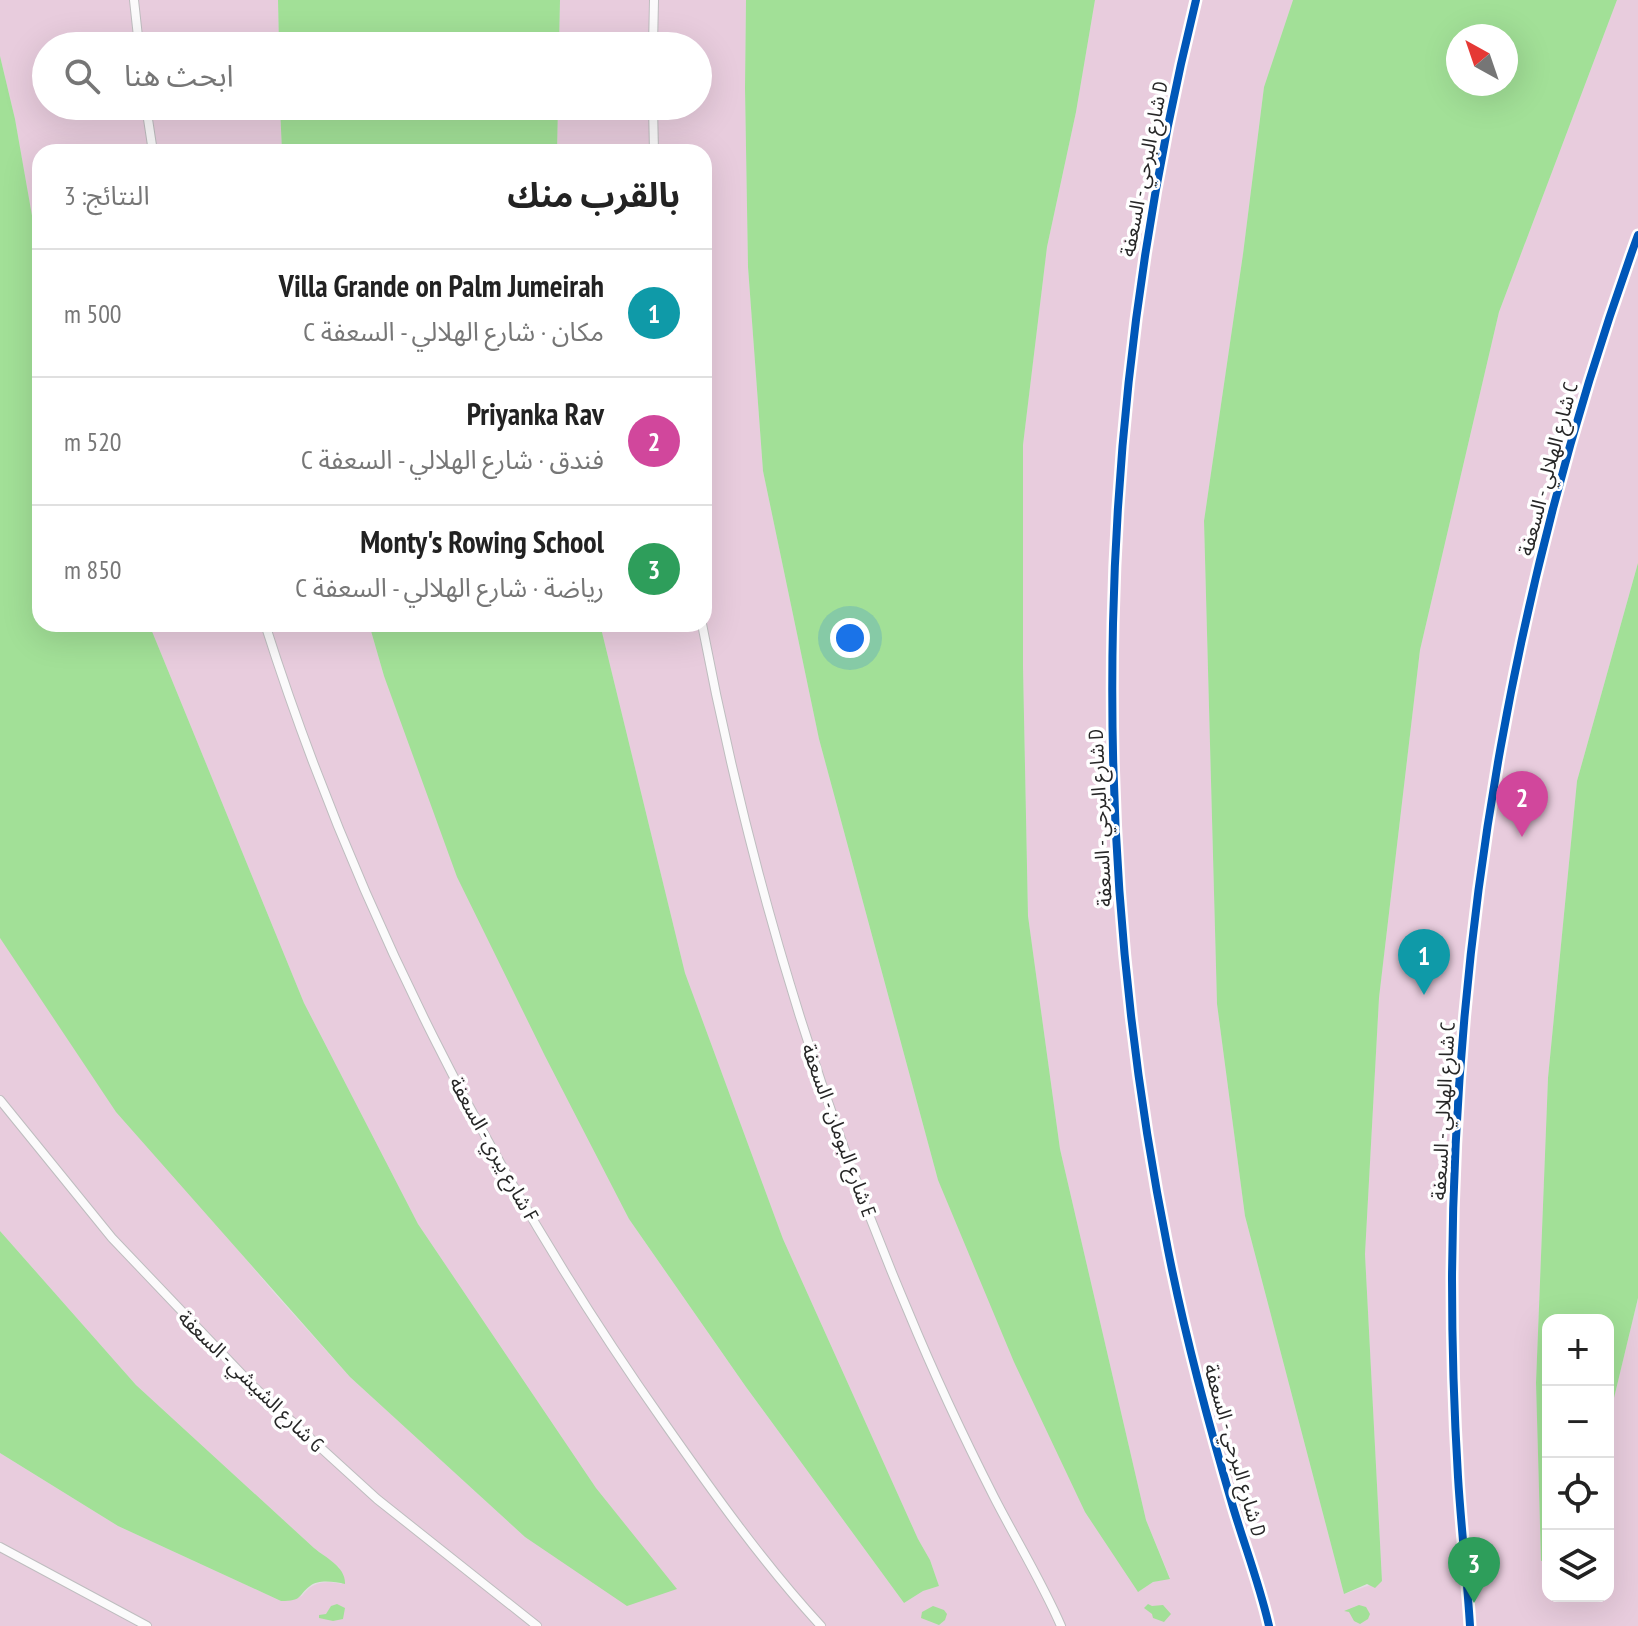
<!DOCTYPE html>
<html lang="ar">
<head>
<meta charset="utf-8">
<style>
	:root { --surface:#fff; --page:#f6f6f6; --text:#222; --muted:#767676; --line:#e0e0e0; --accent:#696669 }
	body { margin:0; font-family:"PT Sans Narrow","Noto Sans Arabic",sans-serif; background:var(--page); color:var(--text); direction:rtl }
	.controls { position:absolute; right:24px; bottom:24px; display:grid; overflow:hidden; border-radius:16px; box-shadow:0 8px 32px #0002 }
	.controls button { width:72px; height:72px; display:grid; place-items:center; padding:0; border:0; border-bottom:2px solid var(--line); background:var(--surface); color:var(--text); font:40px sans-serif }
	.compass { position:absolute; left:1446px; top:24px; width:72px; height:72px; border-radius:50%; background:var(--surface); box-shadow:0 8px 32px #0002; rotate:320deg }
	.you { position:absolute; left:850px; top:638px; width:28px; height:28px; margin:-20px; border:6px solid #fff; border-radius:50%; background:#1a73e8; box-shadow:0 0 0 12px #1a73e833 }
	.badge { display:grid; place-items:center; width:52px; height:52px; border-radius:50%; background:var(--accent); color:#fff; font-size:26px; font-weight:700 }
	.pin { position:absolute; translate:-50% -66px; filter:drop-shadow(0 2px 4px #0008) }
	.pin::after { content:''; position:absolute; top:42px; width:28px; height:24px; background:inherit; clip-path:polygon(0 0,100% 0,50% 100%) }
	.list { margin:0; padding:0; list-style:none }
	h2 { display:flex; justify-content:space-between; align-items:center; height:104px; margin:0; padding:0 32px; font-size:34px }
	h2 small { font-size:26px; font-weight:400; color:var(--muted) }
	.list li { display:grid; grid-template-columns:52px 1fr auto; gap:24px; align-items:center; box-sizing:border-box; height:128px; padding:0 32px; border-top:2px solid var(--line) }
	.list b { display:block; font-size:30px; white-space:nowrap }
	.list p { margin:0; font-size:26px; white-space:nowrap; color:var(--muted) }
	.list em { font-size:26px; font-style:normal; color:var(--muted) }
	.icon { flex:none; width:44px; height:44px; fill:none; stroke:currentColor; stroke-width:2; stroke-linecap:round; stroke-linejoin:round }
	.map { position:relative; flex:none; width:1638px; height:1626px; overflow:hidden; direction:ltr }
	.search { position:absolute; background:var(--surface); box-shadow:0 8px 32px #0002; left:32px; top:32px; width:680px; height:88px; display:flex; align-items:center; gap:20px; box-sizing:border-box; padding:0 28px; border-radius:44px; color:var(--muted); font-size:30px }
	.panel { position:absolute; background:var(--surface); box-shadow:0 8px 32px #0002; left:32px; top:144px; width:680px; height:488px; border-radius:24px; direction:rtl }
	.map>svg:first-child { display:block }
	.sand { fill:#e8ccdd }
	.water { fill:#a2e097; fill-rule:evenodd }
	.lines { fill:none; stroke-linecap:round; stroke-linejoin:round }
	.minor-casing { stroke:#bebdbf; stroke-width:10 }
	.minor { stroke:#fbfafb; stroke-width:8 }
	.cycleway-casing { stroke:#fff; stroke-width:13 }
	.cycleway { stroke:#0057b8; stroke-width:8 }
	.labels { text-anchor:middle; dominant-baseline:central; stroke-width:7; stroke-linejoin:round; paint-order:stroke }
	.street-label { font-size:20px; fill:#272727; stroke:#fff }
</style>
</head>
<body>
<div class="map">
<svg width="1638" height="1626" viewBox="0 0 1638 1626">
	<rect width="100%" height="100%" fill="#e4dce3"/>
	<g class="sand">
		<polygon points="0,0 278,0 279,46 46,46 46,106 280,106 282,152 40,152 40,261 15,119 0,56"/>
		<path d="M 560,0 L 746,0 L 745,88 L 748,267 L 763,471 L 819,739 L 938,1180 L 1139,1591 L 1153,1582 L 1170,1578 L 1146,1520 L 1060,1149 L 1028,916 L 1023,666 L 1023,445 L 1047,247 L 1076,112 L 1095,0 L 1293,0 L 1264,87 L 1243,254 L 1204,521 L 1217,1004 L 1245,1216 L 1344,1594 L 1382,1581 L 1365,1254 L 1379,998 L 1420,650 L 1499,312 L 1617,0 L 1638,0 L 1638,563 L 1577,781 L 1548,1078 L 1536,1383 L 1541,1560 L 1548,1560 L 1548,1596 L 1608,1596 L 1608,1423 L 1638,1298 L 1638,1626 L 0,1626 L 0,1453 L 118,1526 L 281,1601 L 302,1596 C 312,1582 324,1580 342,1584 L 339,1567 L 314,1548 L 136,1385 L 0,1231 L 0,938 L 51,1011 L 185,1187 L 276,1295 L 350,1377 L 525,1537 L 676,1589 L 596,1488 L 418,1224 L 304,1003 L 149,624 L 369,624 L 384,676 L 629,1219 L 746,1387 L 904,1603 L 923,1591 L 939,1586 L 930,1560 L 918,1539 L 783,1239 L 685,973 L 600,624 L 704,624 L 704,152 L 557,152 L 558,106 L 698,106 L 698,46 L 559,46 Z"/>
	</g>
	<g class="water">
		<polygon points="278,0 560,0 559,46 279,46"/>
		<polygon points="746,0 1095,0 1076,112 1047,247 1023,445 1023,666 1028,916 1060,1149 1146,1520 1170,1579 1153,1582 1138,1592 1085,1512 1014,1362 938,1180 819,739 763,471 748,267 745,88"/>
		<path d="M 1293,0 L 1617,0 L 1499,312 L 1420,650 L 1379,998 L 1365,1254 L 1382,1581 L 1375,1588 L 1367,1584 L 1344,1594 L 1245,1216 L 1217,1004 L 1204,521 L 1243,254 L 1264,87 ZM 1458,36 L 1506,36 L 1506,84 L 1458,84 Z"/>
		<polygon points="0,56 15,119 40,261 40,624 149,624 304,1003 418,1224 596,1488 677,1589 627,1606 525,1537 350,1377 116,1112 0,938"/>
		<polygon points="280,106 558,106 557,152 282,152"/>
		<polygon points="1638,563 1638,1298 1608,1423 1608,1320 1548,1320 1548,1560 1541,1561 1536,1383 1548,1078 1577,781"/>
		<polygon points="369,624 600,624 685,973 783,1239 918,1539 930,1560 939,1586 923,1591 904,1603 746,1387 629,1219 545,1056 457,877 384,676"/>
		<path d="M 0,1231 L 136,1385 L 314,1548 C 326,1558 346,1567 345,1584 C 335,1582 319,1579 310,1586 C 297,1596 303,1601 281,1601 L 118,1526 L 0,1453 Z"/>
		<polygon points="337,1604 345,1608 343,1619 333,1621 319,1618 319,1615 326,1614 331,1606"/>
		<polygon points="1148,1604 1152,1606 1163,1605 1171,1614 1164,1622 1153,1618 1152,1614 1144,1608"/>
		<polygon points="1359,1605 1366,1607 1370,1614 1368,1619 1360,1624 1354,1621 1349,1612 1344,1611"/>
		<polygon points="933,1606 944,1610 947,1614 945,1620 939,1625 921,1618 922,1612"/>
	</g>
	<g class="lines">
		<defs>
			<g id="minor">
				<polyline points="134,0 139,46"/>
				<path d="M 1196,0 C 1095,410 1085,836 1168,1250 C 1185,1336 1208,1422 1233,1507 C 1245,1547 1260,1586 1269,1626"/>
				<polyline points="653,46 654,0"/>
				<polyline points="146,106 153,152"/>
				<polyline points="653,106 654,152"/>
				<path d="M 265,624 C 355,907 492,1178 663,1421 C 712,1491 763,1563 821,1626"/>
				<path d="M 702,624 C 747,860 814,1090 908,1311 C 934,1374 963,1436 994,1497 C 1016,1540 1042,1582 1061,1626"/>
				<polyline points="0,1100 112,1238 255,1388 377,1499 537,1626"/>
				<polyline points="0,1547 147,1626"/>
				<path d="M 1470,1626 C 1467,1576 1461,1527 1458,1477 C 1454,1411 1452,1345 1452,1279 C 1454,923 1517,569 1638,235"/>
			</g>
		</defs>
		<use href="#minor" class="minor-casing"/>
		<use href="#minor" class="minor"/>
		<defs>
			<g id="cycleway">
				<path d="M 1196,0 C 1095,410 1085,836 1168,1250 C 1185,1336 1208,1422 1233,1507 C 1245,1547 1260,1586 1269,1626"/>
				<path d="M 1470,1626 C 1467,1576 1461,1527 1458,1477 C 1454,1411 1452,1345 1452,1279 C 1454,923 1517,569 1638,235"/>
			</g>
		</defs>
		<use href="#cycleway" class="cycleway-casing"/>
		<use href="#cycleway" class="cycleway"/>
	</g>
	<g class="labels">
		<g class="street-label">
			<text transform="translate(1144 169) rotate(-79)">شارع البرحي - السعفة D</text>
			<text transform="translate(1548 469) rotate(-75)">شارع الهلالي - السعفة C</text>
			<text transform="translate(1100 818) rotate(-93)">شارع البرحي - السعفة D</text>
			<text transform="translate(1443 1111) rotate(-87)">شارع الهلالي - السعفة C</text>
			<text transform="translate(839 1130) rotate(70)">شارع البومان - السعفة E</text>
			<text transform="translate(494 1149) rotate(61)">شارع يبري - السعفة F</text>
			<text transform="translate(251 1381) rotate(44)">شارع الشيشي - السعفة G</text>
			<text transform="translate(1235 1450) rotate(74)">شارع البرحي - السعفة D</text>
		</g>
	</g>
</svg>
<div class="controls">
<button>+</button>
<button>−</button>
<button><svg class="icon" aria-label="locate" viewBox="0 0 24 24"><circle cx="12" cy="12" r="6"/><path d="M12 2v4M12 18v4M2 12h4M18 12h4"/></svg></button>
<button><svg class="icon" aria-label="layers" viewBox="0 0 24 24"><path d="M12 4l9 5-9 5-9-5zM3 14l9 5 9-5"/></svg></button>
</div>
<svg class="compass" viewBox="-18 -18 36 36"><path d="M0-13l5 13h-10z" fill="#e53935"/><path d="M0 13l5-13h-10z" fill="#767676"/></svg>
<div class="you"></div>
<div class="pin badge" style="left:1424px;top:995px;background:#0f9aa8">1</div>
<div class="pin badge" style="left:1522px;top:837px;background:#d1479c">2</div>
<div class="pin badge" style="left:1474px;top:1603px;background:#2e9e5b">3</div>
<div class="search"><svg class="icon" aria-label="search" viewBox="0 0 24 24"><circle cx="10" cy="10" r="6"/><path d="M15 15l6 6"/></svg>ابحث هنا</div>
<section class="panel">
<h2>بالقرب منك<small>النتائج: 3</small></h2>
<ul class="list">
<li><span class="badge" style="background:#0f9aa8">1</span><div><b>Villa Grande on Palm Jumeirah</b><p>مكان · شارع الهلالي - السعفة C</p></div><em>500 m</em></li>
<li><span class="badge" style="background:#d1479c">2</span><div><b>Priyanka Rav</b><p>فندق · شارع الهلالي - السعفة C</p></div><em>520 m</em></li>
<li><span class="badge" style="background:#2e9e5b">3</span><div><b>Monty's Rowing School</b><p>رياضة · شارع الهلالي - السعفة C</p></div><em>850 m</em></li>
</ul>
</section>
</div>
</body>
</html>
